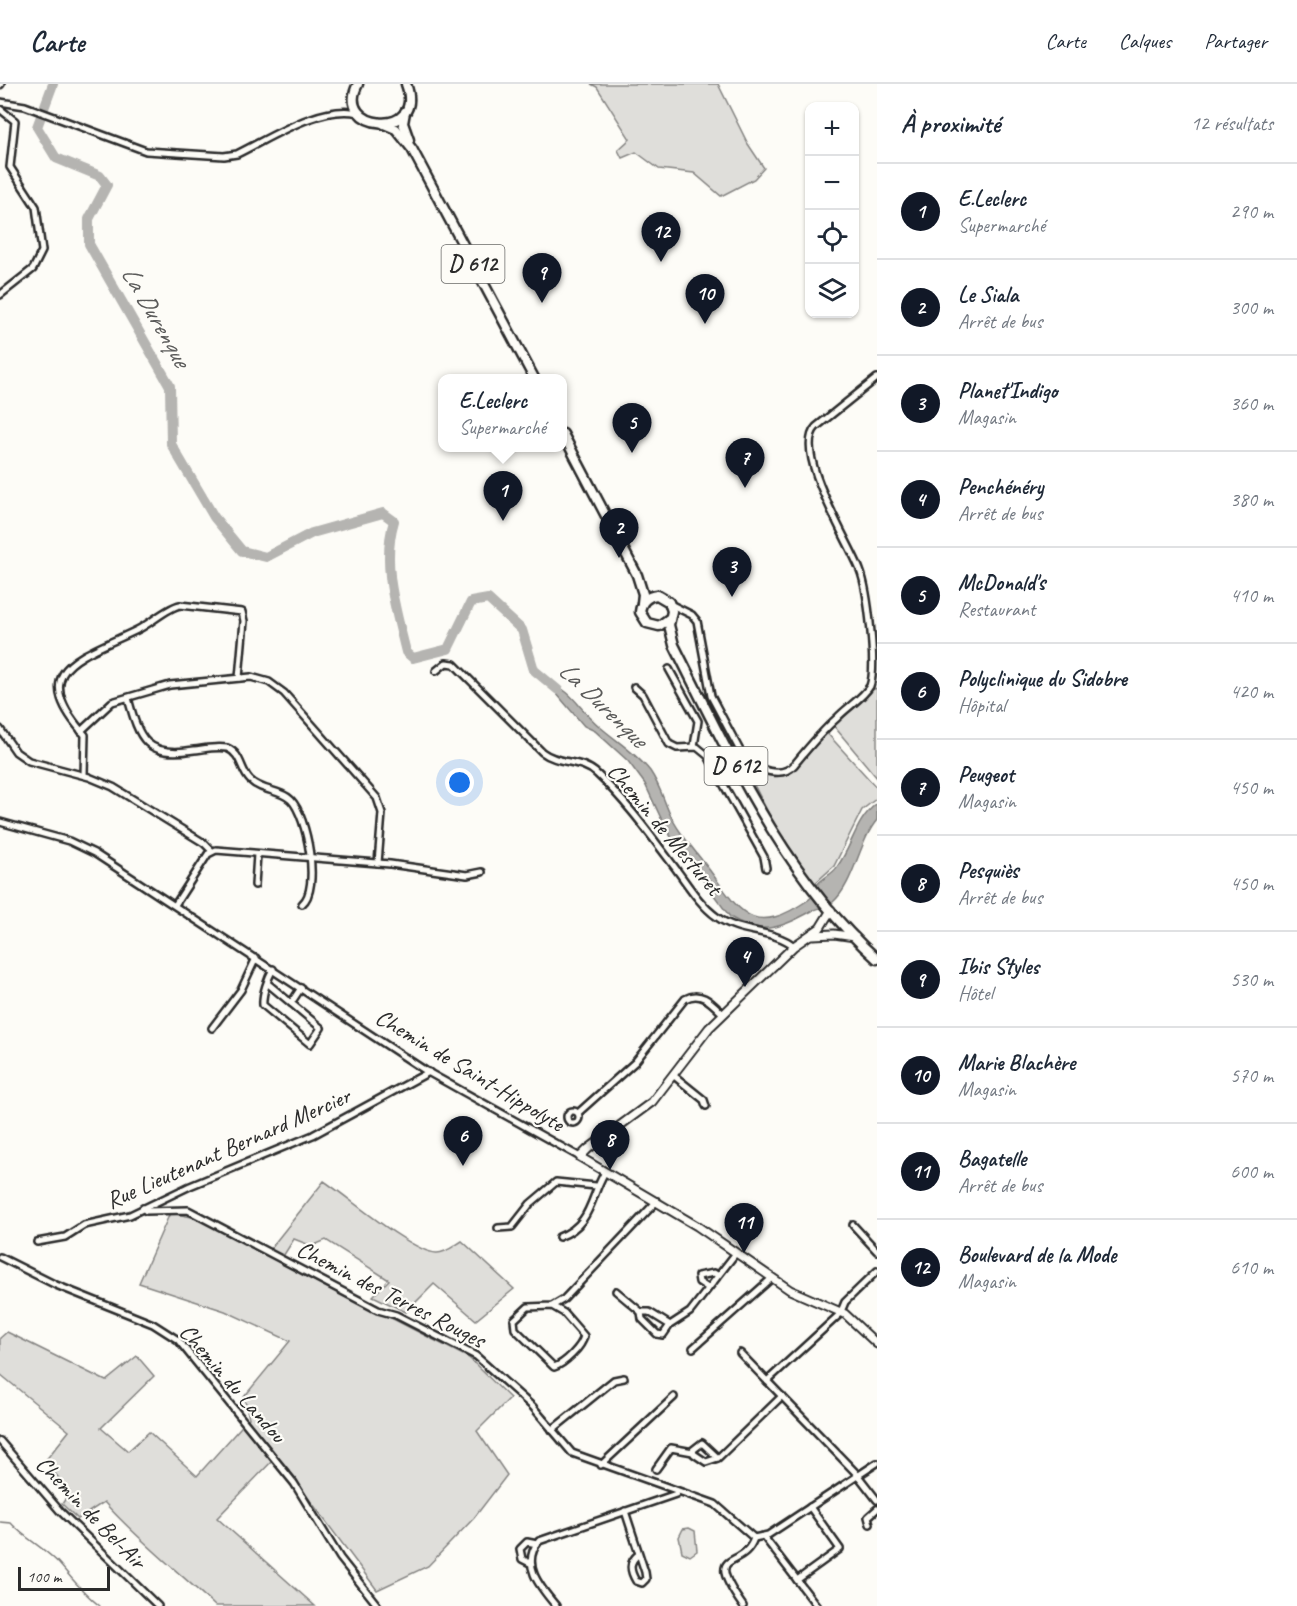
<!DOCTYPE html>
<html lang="fr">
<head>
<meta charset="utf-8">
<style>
	:root { --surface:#fff; --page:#f6f6f7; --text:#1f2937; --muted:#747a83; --line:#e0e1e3; --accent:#111827 }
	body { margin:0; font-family:Caveat,sans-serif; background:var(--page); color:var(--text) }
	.controls { position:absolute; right:18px; top:18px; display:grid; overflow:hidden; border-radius:12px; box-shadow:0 2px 4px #0004 }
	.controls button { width:54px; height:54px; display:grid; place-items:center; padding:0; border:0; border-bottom:2px solid var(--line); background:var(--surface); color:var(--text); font:30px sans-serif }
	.scale { position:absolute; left:18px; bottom:15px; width:92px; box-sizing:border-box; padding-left:6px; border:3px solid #2b2b2b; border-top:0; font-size:16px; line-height:21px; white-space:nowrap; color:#2b2b2b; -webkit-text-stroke:4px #fdfcf7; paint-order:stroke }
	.you { position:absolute; left:460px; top:699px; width:21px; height:21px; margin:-15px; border:4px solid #fff; border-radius:50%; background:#1a73e8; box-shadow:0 0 0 9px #1a73e833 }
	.badge { display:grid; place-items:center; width:39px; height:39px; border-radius:50%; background:var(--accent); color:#fff; font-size:20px; font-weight:700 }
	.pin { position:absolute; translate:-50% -50px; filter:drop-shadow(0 2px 3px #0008) }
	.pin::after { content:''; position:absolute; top:32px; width:21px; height:18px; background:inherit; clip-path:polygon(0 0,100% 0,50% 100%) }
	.popup { position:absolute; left:438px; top:290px; width:129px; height:78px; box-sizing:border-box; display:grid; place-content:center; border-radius:12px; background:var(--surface); filter:drop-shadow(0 2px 4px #0005); font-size:20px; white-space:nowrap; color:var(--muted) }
	.popup b { font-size:22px; color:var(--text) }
	.popup::after { content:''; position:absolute; left:50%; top:100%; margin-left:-12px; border:12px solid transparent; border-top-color:var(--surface) }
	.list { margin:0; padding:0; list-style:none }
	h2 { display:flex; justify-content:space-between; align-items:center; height:78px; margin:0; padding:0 24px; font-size:26px }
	h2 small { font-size:20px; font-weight:400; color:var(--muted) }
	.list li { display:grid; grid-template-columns:39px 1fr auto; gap:18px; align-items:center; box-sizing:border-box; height:96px; padding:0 24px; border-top:2px solid var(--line) }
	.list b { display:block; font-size:22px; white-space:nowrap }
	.list p { margin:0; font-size:20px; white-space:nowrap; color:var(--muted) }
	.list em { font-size:20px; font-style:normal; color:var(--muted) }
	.icon { flex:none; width:33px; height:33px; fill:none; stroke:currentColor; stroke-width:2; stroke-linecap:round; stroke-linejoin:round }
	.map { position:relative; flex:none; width:877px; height:1522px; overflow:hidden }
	header { display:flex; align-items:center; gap:36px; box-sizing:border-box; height:84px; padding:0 30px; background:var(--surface); border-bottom:2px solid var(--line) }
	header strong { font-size:28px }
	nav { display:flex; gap:33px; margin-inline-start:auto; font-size:21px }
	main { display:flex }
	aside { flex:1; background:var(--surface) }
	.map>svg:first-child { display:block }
	.green { fill:#dfdeda; stroke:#858482; stroke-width:1.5 }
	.water { fill:#b5b4b1; stroke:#7e7d7b; stroke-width:1.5 }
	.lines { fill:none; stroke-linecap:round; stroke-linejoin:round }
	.stream { stroke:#7e7d7b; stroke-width:1.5 }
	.river { stroke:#b5b4b1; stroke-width:10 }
	.street-casing { stroke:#2b2b2b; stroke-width:10 }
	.secondary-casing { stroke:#2b2b2b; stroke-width:11 }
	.primary-casing { stroke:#2b2b2b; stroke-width:13 }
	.street { stroke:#fdfcf7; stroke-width:5 }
	.secondary { stroke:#fdfcf7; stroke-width:7 }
	.primary { stroke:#fdfcf7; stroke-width:8 }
	.labels { text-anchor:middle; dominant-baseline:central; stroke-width:4.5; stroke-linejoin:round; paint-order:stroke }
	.shield { fill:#fdfcf7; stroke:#6a6a68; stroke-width:1.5 }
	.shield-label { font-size:22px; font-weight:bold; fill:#2b2b2b }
	.street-label { font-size:24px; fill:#2b2b2b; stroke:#fdfcf7 }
	.water-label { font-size:26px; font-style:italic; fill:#5b5b5a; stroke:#fdfcf7 }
</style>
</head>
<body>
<header>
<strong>Carte</strong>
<nav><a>Carte</a><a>Calques</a><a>Partager</a></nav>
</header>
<main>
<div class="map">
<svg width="877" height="1522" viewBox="0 0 877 1522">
	<rect width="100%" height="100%" fill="#fdfcf7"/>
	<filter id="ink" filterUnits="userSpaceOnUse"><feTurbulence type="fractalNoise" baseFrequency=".0167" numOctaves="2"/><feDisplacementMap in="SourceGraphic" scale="12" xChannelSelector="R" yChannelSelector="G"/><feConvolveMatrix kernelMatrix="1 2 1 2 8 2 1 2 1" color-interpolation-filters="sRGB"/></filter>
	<g filter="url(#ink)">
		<g class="green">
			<polygon points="591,0 718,0 748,60 764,84 754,95 721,112 694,89 659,85 636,68 622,74 618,66 630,55 597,3"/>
			<polygon points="877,604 877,694 833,641 869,607"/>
			<path d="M 826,648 L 877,704 L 877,714 L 862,726 L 834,782 L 814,800 L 776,744 L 747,687 L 752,684 C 760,686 767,691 775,692 C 793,694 815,660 826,648 Z"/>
			<path d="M 324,1097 C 347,1112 414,1170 437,1169 C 446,1169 455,1161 462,1157 L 514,1205 L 476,1236 L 434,1200 L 406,1228 L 373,1212 L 389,1196 L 326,1156 L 312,1162 L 294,1155 L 280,1177 L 469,1274 L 510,1314 L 477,1347 L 507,1391 L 474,1434 L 428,1482 L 377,1506 L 277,1372 L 217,1434 L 315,1522 L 215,1522 C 178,1487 138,1456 104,1418 L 78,1435 L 62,1420 L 70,1408 L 45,1377 L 69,1347 L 0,1290 L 0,1254 L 7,1248 L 106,1297 L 137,1272 L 154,1292 L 101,1344 L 128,1367 L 149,1348 L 197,1392 L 249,1334 L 244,1313 L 290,1257 L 225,1227 L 139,1199 L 170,1129 L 192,1133 L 270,1165 Z"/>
			<polygon points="689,1444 695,1447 697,1467 690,1472 682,1468 679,1453 683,1445"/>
		</g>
		<path class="water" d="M 545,596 C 576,609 575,621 599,642 C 616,657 635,668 650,687 C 659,700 663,714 669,728 C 678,749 695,766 708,784 C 740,827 751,855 808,816 C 814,813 814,806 817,801 C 822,794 833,790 837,783 C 854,759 854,738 877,719 L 877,736 C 859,757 854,800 833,818 C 828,822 818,824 812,827 C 782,843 763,853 730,833 L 667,747 L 645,700 L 628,677 L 595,647 L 584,642 Z"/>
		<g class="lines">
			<path class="stream" d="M 0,1438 L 11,1439 C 26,1456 47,1465 61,1482 C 74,1497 84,1510 100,1522"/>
			<path class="river" d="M 53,0 L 37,43 L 56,74 L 100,92 L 107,101 L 89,135 L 89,160 L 170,302 L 171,360 L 214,433 L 242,467 L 266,473 L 312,449 L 383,429 L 394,437 C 381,480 396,526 406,568 L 413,574 L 448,565 L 471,518 L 488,515 L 522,546 L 534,586 L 558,606"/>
			<defs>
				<g id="street">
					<polyline points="0,1 1,0"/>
					<path d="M 0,18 L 25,22 L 146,67 L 224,72 L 237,70 C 270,54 321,20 358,29"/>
					<polyline points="0,25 15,37 10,83 36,123 42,167 33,185 0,211"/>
					<path d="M 670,520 L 692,531 L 697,537 L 711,612 L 745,676 C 758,686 782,695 794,681 C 808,664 821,648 837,634 C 846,624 864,613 870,602 C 877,583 868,506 860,486 C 849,457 792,368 816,343 L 877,294"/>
					<polyline points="669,585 698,637 694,662"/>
					<path d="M 436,587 L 446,579 L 454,580 L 542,668 C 559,681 582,675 597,690 C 627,718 651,752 676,785 C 688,801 700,821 717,833 C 740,850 773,845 794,862"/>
					<polyline points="634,603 643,611 669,660 677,664 697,663 708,672 716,687"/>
					<path d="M 128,614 C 139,655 146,674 194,666 C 204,665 216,662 227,664 C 242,670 240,686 250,696 C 262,708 280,705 291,716 C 307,732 321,805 302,820"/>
					<polyline points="0,645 16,668 29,677 89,693 113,703 204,759 212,767"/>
					<polyline points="81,647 112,618 170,601 251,593 269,598 284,609 377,714 382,729 378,779"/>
					<polyline points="734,677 716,687 764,773 766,784"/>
					<path d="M 84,691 L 85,651 C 25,584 82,573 137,546 C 150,540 168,523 180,521 L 242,528 L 244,537 L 239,594"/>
					<polyline points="0,738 69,757 94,769 426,987 580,1073"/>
					<polyline points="255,801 257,770"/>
					<polyline points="175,821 208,770 216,766 390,780 467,791 482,788"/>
					<path d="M 267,899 L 321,944 L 310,960 L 263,921 C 262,910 268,894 273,885"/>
					<polyline points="291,919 301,904"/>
					<polyline points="212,944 241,906 256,874"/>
					<polyline points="673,991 704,1016 706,1022"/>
					<circle cx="573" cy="1033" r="6"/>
					<path d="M 578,1029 L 635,978 L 685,915 C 701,906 712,919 723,930"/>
					<polyline points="143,1124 146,1127 188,1126 378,1226 396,1231 476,1272 533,1323 572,1369 715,1420 754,1454"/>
					<polyline points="853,1141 877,1167"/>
					<polyline points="498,1144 512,1143 530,1120 556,1098 596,1102"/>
					<path d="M 559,1153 C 592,1141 590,1113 605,1088"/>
					<polyline points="37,1158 65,1153 84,1141 130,1131 190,1102 313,1051 429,988"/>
					<polyline points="0,1173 56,1201 153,1240 178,1256 294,1399 340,1474 378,1522"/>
					<polyline points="708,1204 699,1198 698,1192 714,1189 717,1191"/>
					<polyline points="616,1207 641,1228"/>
					<path d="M 552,1222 L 564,1229 L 584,1252 C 582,1263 564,1280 554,1283 L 515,1245 L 514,1236 L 528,1223 L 552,1222 L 564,1215 L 657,1117"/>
					<polyline points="670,1241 663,1251 657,1250 642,1235 641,1228 649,1228 670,1241 690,1228 736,1169"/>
					<polyline points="693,1264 772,1194"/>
					<polyline points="740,1269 856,1389 877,1416"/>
					<polyline points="767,1297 840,1230 845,1218 877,1187"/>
					<polyline points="552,1346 614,1296 624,1294"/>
					<polyline points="0,1357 60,1427 158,1522"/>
					<polyline points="718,1374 706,1378 694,1370 693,1366 702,1359 718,1374 782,1312"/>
					<polyline points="601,1381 674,1313"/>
					<polyline points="656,1385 671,1364 693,1368"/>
					<path d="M 625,1427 L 645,1488 L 646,1495 L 642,1499 L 636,1497 C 630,1487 628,1478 639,1470"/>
					<polyline points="870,1440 868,1433 877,1425"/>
					<polyline points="764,1453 817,1522"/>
					<polyline points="754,1454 768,1451 877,1379"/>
					<polyline points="530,1479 522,1475 520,1465 527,1458 537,1460"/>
					<polyline points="797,1496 840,1465 810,1423"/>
					<path d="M 556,1522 C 540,1503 520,1480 539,1457 L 676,1410 L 677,1407"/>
					<path d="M 743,1522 C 701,1462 743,1488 754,1454"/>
				</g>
				<g id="secondary">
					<polyline points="831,826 820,844 794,862 709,944 652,1018 588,1065 580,1073 697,1142 790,1206 845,1230 877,1260"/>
					<polyline points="813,851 834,850 855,853"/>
				</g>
				<g id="primary">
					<path d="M 358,0 C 333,47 427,56 406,0"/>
					<polyline points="405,28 403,39 409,56"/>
					<polyline points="384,40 396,45 412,65 534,294"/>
					<polyline points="563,350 637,491 643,510 642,519"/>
					<path d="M 670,534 L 659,542 L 647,539 L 640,528 C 641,518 647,512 657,511 L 669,518 L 672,527 L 669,541 L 674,561 C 730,672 783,791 877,875"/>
				</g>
			</defs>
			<use href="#street" class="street-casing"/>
			<use href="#secondary" class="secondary-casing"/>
			<use href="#primary" class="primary-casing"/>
			<use href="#street" class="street"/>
			<use href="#secondary" class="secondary"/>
			<use href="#primary" class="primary"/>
		</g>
	</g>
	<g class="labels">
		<g class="shield">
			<rect x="441.5" y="161" width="63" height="38" rx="4.5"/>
			<rect x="704.5" y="663" width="63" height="38" rx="4.5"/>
		</g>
		<g class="shield-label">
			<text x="473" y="180">D 612</text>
			<text x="736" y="682">D 612</text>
		</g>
		<g class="street-label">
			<text transform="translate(665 745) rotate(50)">Chemin de Mesturet</text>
			<text transform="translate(470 986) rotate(31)">Chemin de Saint-Hippolyte</text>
			<text transform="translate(228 1064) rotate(-24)">Rue Lieutenant Bernard Mercier</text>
			<text transform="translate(391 1210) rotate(27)">Chemin des Terres Rouges</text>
			<text transform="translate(233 1299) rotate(49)">Chemin du Landou</text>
			<text transform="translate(91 1428) rotate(46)">Chemin de Bel-Air</text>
		</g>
		<g class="water-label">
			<text transform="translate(156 232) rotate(60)">La Durenque</text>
			<text transform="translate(603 620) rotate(44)">La Durenque</text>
		</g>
	</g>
</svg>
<div class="controls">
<button>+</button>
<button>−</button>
<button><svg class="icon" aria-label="locate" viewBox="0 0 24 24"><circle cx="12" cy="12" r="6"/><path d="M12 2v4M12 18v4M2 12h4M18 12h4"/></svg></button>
<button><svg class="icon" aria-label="layers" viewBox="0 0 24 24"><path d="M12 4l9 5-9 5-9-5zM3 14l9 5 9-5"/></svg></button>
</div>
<div class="scale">100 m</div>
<div class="you"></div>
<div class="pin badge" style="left:503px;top:437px">1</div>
<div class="popup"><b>E.Leclerc</b>Supermarché</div>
<div class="pin badge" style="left:619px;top:474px">2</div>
<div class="pin badge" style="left:732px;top:513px">3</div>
<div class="pin badge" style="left:745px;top:903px">4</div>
<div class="pin badge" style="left:632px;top:369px">5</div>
<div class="pin badge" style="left:463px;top:1082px">6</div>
<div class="pin badge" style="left:745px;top:404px">7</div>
<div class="pin badge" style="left:610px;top:1086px">8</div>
<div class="pin badge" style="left:542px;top:219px">9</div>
<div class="pin badge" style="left:705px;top:240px">10</div>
<div class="pin badge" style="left:744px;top:1169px">11</div>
<div class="pin badge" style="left:661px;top:178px">12</div>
</div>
<aside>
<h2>À proximité<small>12 résultats</small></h2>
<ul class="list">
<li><span class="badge">1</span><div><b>E.Leclerc</b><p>Supermarché</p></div><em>290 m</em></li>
<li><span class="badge">2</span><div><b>Le Siala</b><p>Arrêt de bus</p></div><em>300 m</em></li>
<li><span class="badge">3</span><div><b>Planet'Indigo</b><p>Magasin</p></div><em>360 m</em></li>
<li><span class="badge">4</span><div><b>Penchénéry</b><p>Arrêt de bus</p></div><em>380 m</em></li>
<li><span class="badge">5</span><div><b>McDonald's</b><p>Restaurant</p></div><em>410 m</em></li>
<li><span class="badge">6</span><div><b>Polyclinique du Sidobre</b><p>Hôpital</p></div><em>420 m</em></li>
<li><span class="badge">7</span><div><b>Peugeot</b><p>Magasin</p></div><em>450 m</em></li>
<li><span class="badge">8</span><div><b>Pesquiès</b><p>Arrêt de bus</p></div><em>450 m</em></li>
<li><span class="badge">9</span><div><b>Ibis Styles</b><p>Hôtel</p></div><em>530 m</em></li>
<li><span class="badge">10</span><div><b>Marie Blachère</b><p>Magasin</p></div><em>570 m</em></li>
<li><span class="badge">11</span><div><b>Bagatelle</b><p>Arrêt de bus</p></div><em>600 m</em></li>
<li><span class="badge">12</span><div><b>Boulevard de la Mode</b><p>Magasin</p></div><em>610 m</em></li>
</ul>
</aside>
</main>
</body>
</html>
